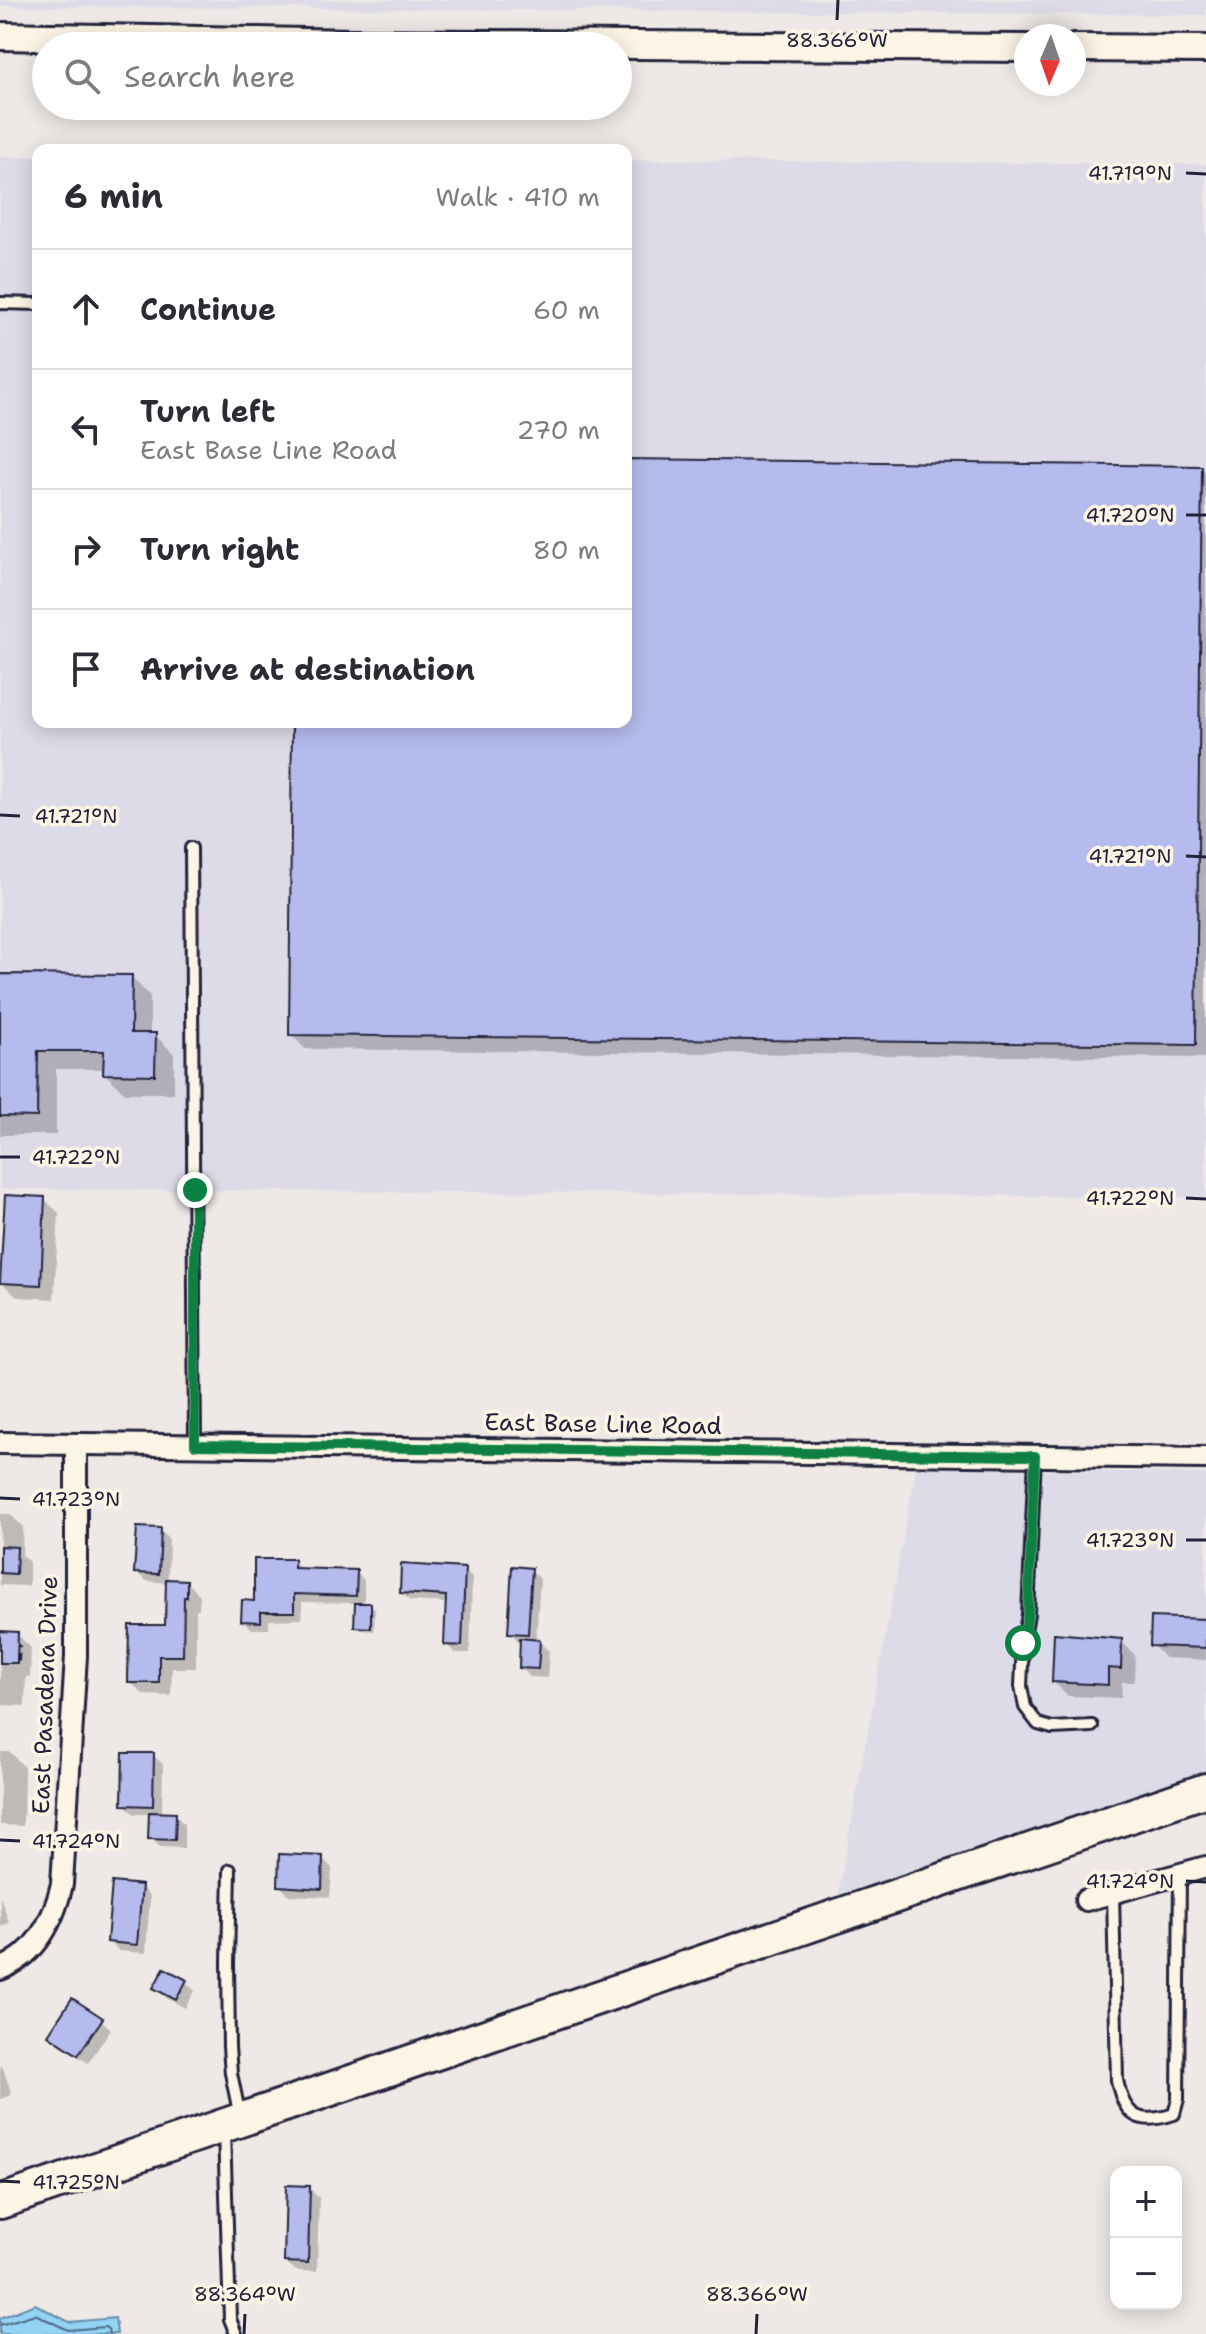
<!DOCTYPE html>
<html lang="en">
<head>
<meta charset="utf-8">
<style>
	:root { --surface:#fff; --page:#f2f2f3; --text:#2b2b33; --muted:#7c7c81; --line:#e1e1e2 }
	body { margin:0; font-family:"Shantell Sans",sans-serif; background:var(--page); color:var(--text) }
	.controls { position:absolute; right:24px; bottom:24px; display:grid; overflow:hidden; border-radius:16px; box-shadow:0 4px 20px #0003 }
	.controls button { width:72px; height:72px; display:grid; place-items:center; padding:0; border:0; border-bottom:2px solid var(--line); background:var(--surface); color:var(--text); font:40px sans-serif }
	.compass { position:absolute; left:1014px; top:24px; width:72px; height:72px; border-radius:50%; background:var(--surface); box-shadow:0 4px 20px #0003; rotate:182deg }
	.stop { position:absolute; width:24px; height:24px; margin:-18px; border:6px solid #0b8043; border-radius:50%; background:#fff }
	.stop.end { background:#0b8043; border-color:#fff; box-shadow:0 2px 8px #0008 }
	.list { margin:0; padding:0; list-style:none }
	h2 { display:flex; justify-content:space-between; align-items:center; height:104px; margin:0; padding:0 32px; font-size:34px }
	h2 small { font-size:26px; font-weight:400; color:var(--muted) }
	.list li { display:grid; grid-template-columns:52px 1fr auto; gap:24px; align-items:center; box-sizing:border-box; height:120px; padding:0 32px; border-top:2px solid var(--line) }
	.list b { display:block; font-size:30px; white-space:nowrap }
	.list p { margin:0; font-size:26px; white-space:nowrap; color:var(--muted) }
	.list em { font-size:26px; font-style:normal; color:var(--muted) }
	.icon { flex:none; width:44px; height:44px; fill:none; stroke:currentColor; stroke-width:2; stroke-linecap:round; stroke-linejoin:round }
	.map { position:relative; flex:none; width:1206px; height:2334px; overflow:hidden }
	.search { position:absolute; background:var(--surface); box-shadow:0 4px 20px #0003; left:32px; top:32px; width:600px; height:88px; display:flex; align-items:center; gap:20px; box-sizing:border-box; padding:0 28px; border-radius:44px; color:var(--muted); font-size:30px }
	.panel { position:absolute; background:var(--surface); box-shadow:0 4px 20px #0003; left:32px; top:144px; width:600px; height:584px; border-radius:16px }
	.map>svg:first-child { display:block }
	.built { fill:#dddbe8 }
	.water { fill:#93d3f4; stroke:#668caa; stroke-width:2 }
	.shadow { fill:#0003 }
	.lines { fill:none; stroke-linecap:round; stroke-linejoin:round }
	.shore { stroke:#4f6985; stroke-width:2 }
	.building { fill:#b5bbec; stroke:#22223b; stroke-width:2 }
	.service-casing { stroke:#22223b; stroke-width:16 }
	.minor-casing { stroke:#22223b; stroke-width:26 }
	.tertiary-casing { stroke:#22223b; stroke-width:32 }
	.primary-casing { stroke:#22223b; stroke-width:38 }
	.path { stroke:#22223b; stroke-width:4; stroke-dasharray:8 6; stroke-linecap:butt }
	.service { stroke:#fcf5e5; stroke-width:10 }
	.minor { stroke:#fcf5e5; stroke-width:20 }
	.tertiary { stroke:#fcf5e5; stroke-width:26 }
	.primary { stroke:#fcf5e5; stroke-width:32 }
	.route { stroke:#0b8043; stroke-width:10 }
	.ticks { fill:none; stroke:#22223b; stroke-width:3 }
	.labels { text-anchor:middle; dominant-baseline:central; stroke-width:7; stroke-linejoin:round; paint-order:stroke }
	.street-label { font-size:24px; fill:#22223b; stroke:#fcf5e5 }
	.ticks-label { font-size:20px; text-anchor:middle; fill:#22223b; stroke:#fcf5e5; stroke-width:7; stroke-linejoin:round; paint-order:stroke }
</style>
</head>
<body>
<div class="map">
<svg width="1206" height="2334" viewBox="0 0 1206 2334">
	<rect width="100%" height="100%" fill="#eee9e6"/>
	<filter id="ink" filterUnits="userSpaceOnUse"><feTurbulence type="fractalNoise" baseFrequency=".0125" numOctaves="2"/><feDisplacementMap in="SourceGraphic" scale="16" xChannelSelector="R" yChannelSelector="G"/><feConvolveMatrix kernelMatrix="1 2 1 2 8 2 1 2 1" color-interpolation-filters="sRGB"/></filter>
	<g filter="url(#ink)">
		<g class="built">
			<polygon points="0,0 1206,0 1206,15 0,6"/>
			<polygon points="0,157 38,157 38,722 626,722 626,160 1206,164 1206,1197 0,1189"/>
			<polygon points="916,1467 1206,1474 1206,1775 837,1900"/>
		</g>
		<polygon class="water" points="35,2304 69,2322 115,2318 117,2334 0,2334 0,2318"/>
		<g class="shadow">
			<polygon points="626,461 1201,468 1206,472 1206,1058 305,1049 291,1034 294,722 626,722"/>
			<polygon points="0,976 131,977 150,996 150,1035 155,1035 174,1054 174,1093 125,1093 105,1074 105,1069 56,1069 56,1135 0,1135"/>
			<polygon points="44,1199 59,1213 54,1299 17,1297 2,1283"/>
			<polygon points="0,1514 10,1514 23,1527 22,1555 29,1562 29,1586 0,1585"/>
			<polygon points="160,1530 169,1539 168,1581 187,1582 200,1595 199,1609 196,1609 196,1668 172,1668 171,1696 144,1695 130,1682 167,1627 168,1583 146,1581 136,1572"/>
			<polygon points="294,1561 302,1570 356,1572 364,1580 364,1605 371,1605 375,1609 374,1631 361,1630 356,1626 357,1603 302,1602 302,1619 269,1620 269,1629 252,1629 243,1621 256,1603"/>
			<polygon points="464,1570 472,1578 470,1653 455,1653 446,1644 448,1603 410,1601 402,1593"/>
			<polygon points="531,1570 540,1579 536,1641 539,1642 549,1651 547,1678 530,1677 521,1667 522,1642 519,1642 510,1632"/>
			<polygon points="1206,1621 1206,1660 1165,1658 1152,1645"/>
			<polygon points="0,1633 17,1634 31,1648 30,1677 26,1676 25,1706 0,1705"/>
			<polygon points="1121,1641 1135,1655 1134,1682 1122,1682 1121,1698 1068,1696 1054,1682"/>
			<polygon points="0,1752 10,1752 24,1767 23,1826 0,1825"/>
			<polygon points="153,1755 163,1764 162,1815 175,1815 184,1824 184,1848 160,1847 150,1838 151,1814 134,1814 124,1804"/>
			<polygon points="322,1858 332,1868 330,1897 289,1895 280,1886"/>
			<polygon points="141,1887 150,1896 146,1953 119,1951 109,1942"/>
			<polygon points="0,1896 9,1923 0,1927"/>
			<polygon points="186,1982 195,1991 185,2008 165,1997 156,1988"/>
			<polygon points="101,2020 111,2029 88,2063 59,2044 50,2035"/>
			<polygon points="0,2065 3,2068 12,2095 0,2099"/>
			<polygon points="309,2188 319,2197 317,2271 296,2271 286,2262"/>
		</g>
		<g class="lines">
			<polyline class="shore" points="0,2325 35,2314 68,2330 105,2327 108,2329 109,2334"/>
		</g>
		<g class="building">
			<polygon points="626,459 1202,466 1196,1045 289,1035 292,722 626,722"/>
			<polygon points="0,974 132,975 131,1033 156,1033 155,1075 103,1074 104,1051 38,1051 37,1117 0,1116"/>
			<polygon points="5,1195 45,1197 41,1285 0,1283"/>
			<polygon points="137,1527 161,1528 159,1574 134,1573"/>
			<polygon points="0,1546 17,1547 16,1574 0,1573"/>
			<polygon points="254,1559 294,1559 294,1568 357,1570 356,1596 294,1594 294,1612 261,1612 261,1622 241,1621 242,1600 254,1601"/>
			<polygon points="401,1564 465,1568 462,1646 444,1645 446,1596 400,1593"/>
			<polygon points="512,1566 532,1568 528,1634 508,1633"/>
			<polygon points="166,1579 187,1580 187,1597 184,1597 183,1656 159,1656 159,1683 128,1683 129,1625 165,1625"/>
			<polygon points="355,1603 371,1603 371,1628 354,1627"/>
			<polygon points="1151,1617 1206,1619 1206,1648 1150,1646"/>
			<polygon points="0,1631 18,1632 17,1663 0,1663"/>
			<polygon points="1054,1633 1122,1639 1121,1669 1108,1668 1108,1685 1052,1682"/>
			<polygon points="520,1638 540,1640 538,1669 519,1668"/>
			<polygon points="123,1753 154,1753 153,1806 122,1805"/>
			<polygon points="149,1812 176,1813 175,1840 148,1839"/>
			<polygon points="279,1854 323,1856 322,1889 278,1886"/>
			<polygon points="112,1882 142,1885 137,1945 107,1942"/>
			<polygon points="164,1968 187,1980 176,2000 153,1988"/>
			<polygon points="72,1998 103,2018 78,2055 48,2035"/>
			<polygon points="286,2185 310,2186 308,2263 284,2262"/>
		</g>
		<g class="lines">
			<defs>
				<g id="service">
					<polyline points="0,303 38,304"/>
					<polyline points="191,848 195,1445"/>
					<polyline points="1035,1456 1028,1614 1023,1643 1021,1686 1025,1707 1038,1724 1052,1728 1092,1726"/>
					<polyline points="230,1870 228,1963 229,2047 231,2073 240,2117"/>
					<path d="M 1113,1892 L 1117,2080 C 1124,2116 1138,2126 1174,2114 L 1178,2099 L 1180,1874"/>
					<polyline points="224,2131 230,2319 236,2334"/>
				</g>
				<g id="minor">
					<polyline points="0,1443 1206,1458"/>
					<polyline points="1086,1900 1206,1867"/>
					<path d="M 0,1969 C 37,1955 54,1919 62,1884 L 76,1656 L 76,1445"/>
				</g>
				<g id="tertiary">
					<polyline points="0,36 352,43 1026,48"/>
					<polyline points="1074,48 1206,49"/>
				</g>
				<polyline id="primary" points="0,2202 1206,1790"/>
			</defs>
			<use href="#service" class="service-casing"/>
			<use href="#minor" class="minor-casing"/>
			<use href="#tertiary" class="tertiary-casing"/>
			<use href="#primary" class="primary-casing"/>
			<polyline class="path" points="17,1660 18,1660 19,1645"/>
			<use href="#service" class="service"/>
			<use href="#minor" class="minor"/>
			<use href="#tertiary" class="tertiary"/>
			<use href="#primary" class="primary"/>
		</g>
	</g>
	<g class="lines" filter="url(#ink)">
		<polyline class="route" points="195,1190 195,1445 1035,1456 1028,1614 1023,1643"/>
	</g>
	<path class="ticks" d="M 837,20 L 838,0M 1186,173 L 1206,174M 1186,515 L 1206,515M 0,815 L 20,816M 1186,856 L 1206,857M 0,1157 L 20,1157M 1186,1198 L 1206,1199M 0,1498 L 20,1499M 1186,1540 L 1206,1540M 0,1840 L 20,1841M 1186,1881 L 1206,1882M 0,2181 L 20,2182M 244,2334 L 245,2314M 756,2334 L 757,2314"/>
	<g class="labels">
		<g class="street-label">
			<text transform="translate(603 1424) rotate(1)">East Base Line Road</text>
			<text transform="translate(45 1695) rotate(-88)">East Pasadena Drive</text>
		</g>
	</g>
	<g class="ticks-label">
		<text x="837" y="47">88.366°W</text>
		<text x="1130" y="180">41.719°N</text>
		<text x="1130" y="522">41.720°N</text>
		<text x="76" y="823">41.721°N</text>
		<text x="1130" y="863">41.721°N</text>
		<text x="76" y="1164">41.722°N</text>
		<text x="1130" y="1205">41.722°N</text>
		<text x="76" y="1506">41.723°N</text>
		<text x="1130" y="1547">41.723°N</text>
		<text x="76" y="1848">41.724°N</text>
		<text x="1130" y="1888">41.724°N</text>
		<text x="76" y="2189">41.725°N</text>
		<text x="245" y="2301">88.364°W</text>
		<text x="757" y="2301">88.366°W</text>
	</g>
</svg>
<div class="controls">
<button>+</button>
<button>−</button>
</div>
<svg class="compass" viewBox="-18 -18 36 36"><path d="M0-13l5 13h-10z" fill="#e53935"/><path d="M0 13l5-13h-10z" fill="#7c7c81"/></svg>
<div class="stop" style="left:1023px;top:1643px"></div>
<div class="stop end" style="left:195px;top:1190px"></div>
<div class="search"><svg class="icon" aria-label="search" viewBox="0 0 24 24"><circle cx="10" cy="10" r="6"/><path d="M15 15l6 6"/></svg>Search here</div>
<section class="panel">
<h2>6 min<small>Walk · 410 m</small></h2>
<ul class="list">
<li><svg class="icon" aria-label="ahead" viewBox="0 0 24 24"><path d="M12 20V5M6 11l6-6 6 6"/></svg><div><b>Continue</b></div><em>60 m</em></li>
<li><svg class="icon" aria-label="left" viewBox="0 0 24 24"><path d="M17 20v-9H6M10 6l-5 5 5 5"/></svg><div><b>Turn left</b><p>East Base Line Road</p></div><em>270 m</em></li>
<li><svg class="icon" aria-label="right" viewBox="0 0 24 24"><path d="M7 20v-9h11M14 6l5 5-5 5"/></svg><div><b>Turn right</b></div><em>80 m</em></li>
<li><svg class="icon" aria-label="arrive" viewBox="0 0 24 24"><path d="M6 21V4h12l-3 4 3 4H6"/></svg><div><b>Arrive at destination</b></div></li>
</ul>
</section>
</div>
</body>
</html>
